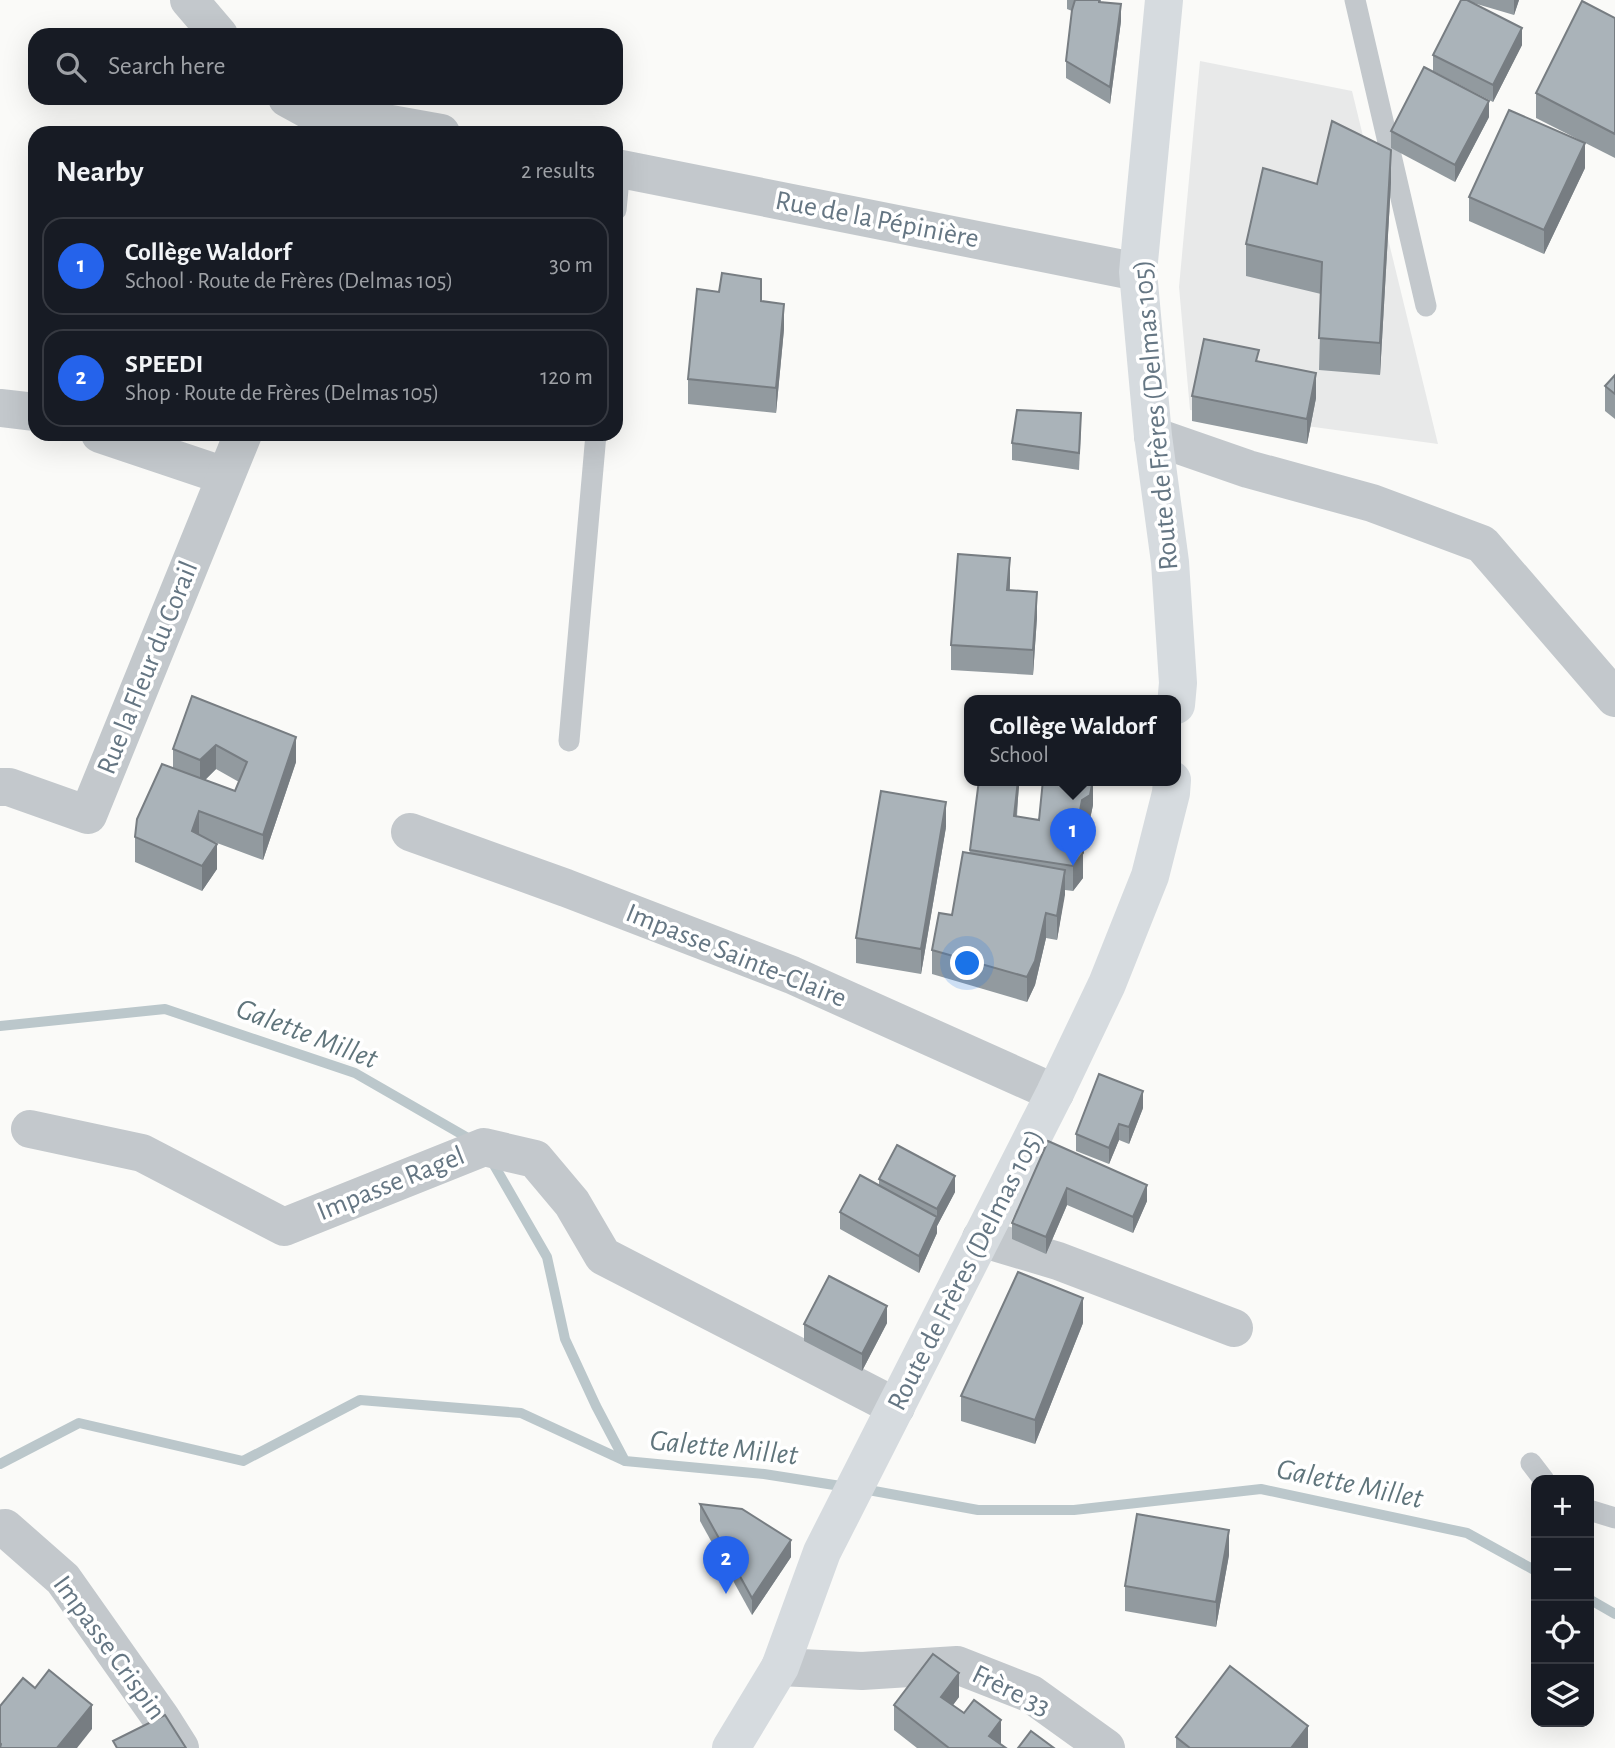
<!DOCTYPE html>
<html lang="en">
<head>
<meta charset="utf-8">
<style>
	:root { --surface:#171b24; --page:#242831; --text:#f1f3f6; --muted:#9ea1a6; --line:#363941; --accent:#2563eb }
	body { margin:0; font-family:"Alegreya Sans",sans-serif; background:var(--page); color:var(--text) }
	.controls { position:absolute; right:21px; bottom:21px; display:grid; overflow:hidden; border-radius:14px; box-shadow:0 7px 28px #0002 }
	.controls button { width:63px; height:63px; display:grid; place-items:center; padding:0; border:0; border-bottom:2px solid var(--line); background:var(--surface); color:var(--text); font:35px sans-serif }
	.you { position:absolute; left:968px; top:964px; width:24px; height:24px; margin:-18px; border:5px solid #fff; border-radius:50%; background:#1a73e8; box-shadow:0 0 0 10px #1a73e833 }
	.badge { display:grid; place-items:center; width:46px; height:46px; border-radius:50%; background:var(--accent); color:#fff; font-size:23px; font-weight:700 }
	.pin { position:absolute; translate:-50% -58px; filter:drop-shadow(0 2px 4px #0008) }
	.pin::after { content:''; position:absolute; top:37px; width:24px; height:21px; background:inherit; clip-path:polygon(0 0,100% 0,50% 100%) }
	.popup { position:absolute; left:964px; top:695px; width:217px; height:91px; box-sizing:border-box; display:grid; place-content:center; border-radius:14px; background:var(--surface); filter:drop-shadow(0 2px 5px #0005); font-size:23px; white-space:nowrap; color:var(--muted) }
	.popup b { font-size:26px; color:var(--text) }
	.popup::after { content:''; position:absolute; left:50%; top:100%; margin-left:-14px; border:14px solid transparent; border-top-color:var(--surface) }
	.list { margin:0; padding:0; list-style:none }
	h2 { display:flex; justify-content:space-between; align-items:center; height:91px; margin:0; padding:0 28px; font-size:30px }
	h2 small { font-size:23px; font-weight:400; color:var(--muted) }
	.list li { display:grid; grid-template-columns:46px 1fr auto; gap:21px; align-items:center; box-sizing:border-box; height:98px; margin:0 14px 14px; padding:0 14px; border:2px solid var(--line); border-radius:21px }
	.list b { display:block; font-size:26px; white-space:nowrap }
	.list p { margin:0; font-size:23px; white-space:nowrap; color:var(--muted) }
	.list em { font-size:23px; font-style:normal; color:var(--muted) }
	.icon { flex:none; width:38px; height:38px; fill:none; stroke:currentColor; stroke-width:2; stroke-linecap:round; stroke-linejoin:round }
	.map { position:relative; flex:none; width:1615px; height:1748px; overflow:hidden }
	.search { position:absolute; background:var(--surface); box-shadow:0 7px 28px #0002; left:28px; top:28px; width:595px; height:77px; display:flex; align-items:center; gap:18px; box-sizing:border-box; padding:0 24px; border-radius:21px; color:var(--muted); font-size:26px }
	.panel { position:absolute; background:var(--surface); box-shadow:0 7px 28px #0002; left:28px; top:126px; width:595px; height:315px; border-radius:21px }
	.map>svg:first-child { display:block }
	.built { fill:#e8e9e9 }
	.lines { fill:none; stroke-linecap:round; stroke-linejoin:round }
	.stream { stroke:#bbc7cb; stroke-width:10 }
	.lane { stroke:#c3c8cc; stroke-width:21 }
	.street { stroke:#c3c8cc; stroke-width:38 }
	.secondary { stroke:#d6dbdf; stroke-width:38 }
	.wall { fill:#929a9f; fill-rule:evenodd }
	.shaded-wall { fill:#777d82 }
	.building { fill:#aab3b9; stroke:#777d82; stroke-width:2 }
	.labels { text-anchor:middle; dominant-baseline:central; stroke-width:7; stroke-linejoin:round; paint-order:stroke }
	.street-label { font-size:28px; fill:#657683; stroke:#fff }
	.water-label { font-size:30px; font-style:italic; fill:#60757c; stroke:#fff }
</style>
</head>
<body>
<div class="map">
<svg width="1615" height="1748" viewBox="0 0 1615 1748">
	<rect width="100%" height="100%" fill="#fafaf8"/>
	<polygon class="built" points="1200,61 1352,91 1438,444 1190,410 1179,287"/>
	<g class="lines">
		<g class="stream">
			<polyline points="0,1026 165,1009 355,1073 475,1142"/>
			<polyline points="490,1158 547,1257 565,1339 596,1406 625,1461 764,1474 847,1487"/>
			<polyline points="0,1464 79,1423 243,1461 360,1400 521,1413 625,1461"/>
			<polyline points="863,1489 978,1510 1074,1510 1261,1489 1467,1533 1536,1571"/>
			<polyline points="1589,1599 1615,1614"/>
		</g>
		<g class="lane">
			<polyline points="1355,0 1426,306"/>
			<polyline points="616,210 620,169"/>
			<polyline points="569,741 596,434"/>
			<polyline points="1531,1463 1544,1480"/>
			<polyline points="1589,1510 1615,1518"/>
		</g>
		<g class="street">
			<polyline points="189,0 219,35"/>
			<polyline points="287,98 307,109 441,133"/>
			<polyline points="616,168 1138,272"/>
			<polyline points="0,408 35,412"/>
			<polyline points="100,434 225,476"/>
			<polyline points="1153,436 1248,469 1372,503 1482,544 1615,698"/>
			<polyline points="0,787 9,787 88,815 243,434"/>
			<polyline points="410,832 566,888 792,975 1055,1093"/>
			<polyline points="30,1129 142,1153 284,1227 484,1147 535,1159 572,1203 603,1256 896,1407"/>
			<polyline points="981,1238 1058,1261 1234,1328"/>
			<polyline points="0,1529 5,1528 63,1579 161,1718 180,1748"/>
			<polyline points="780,1667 862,1671 957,1665 1031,1694 1106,1748"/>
		</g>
		<g class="secondary">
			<polyline points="1164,0 1138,272 1153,436 1170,562 1178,683 1176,705"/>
			<polyline points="731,1748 780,1667 822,1552 1055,1093 1107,984 1150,876 1171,793 1172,780"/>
		</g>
	</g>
	<g class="wall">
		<polygon points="1067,0 1101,0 1101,3 1121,21 1110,104 1066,78 1066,61 1072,11 1067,9"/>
		<polygon points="1461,0 1519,0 1514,15 1470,2 1522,45 1493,102 1433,71 1433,55"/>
		<polygon points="1615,18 1615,158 1536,118 1536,93"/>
		<polygon points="1489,117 1455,182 1391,148 1391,131"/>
		<polygon points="1585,168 1544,254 1469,221 1469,197"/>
		<polygon points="1391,182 1380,375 1319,370 1321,294 1246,276 1246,244 1317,184"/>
		<polygon points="719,292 761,301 784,329 776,413 688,404 688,379"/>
		<polygon points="1259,362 1316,398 1307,444 1192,421 1192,396"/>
		<polygon points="1615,375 1615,419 1605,411 1605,386"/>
		<polygon points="1081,430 1079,470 1012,460 1012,443"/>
		<polygon points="1010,583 1010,591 1037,617 1033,675 951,670 951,645"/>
		<path d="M 192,696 L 296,762 L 263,860 L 209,840 L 217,869 L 202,891 L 135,862 L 135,837 L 173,768 L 173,749 ZM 216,769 L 239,782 L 235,791 L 205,780 Z"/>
		<polygon points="1019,780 1017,817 1039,820 1093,805 1090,819 1082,825 1080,836 1083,865 1083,878 1073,891 1065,890 1057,940 1046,938 1035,985 1027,1002 932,974 932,950 952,915 970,850"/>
		<polygon points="946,827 921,974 856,963 856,938"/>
		<polygon points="1143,1108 1129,1144 1119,1140 1109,1164 1076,1151 1076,1134"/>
		<polygon points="1048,1141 1147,1201 1133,1233 1067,1205 1046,1254 1012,1239 1012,1223"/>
		<polygon points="879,1179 955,1192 937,1226 937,1233 919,1273 840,1229 840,1212 879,1186"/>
		<polygon points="887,1323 862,1371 804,1341 804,1324"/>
		<polygon points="1083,1323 1035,1444 961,1421 961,1396"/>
		<polygon points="700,1504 791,1557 752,1615 700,1521"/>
		<polygon points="1229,1555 1216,1627 1125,1611 1125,1586"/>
		<polygon points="959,1697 953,1705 1006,1748 917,1748 894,1730 894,1705"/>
		<polygon points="1176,1737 1308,1748 1176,1748"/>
	</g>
	<g class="shaded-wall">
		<polygon points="1514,0 1519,0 1514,15"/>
		<polygon points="1121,4 1121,21 1110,104 1110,87"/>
		<polygon points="1522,28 1522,45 1493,102 1493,85"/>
		<polygon points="1489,101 1489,117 1455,182 1455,165"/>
		<polygon points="1585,143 1585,168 1544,254 1544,230"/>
		<polygon points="1391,150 1391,182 1380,375 1380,343"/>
		<polygon points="784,304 784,329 776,413 776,388"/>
		<polygon points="1316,373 1316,398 1307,444 1307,419"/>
		<polygon points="1010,558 1010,583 1007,615 1007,590"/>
		<polygon points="1037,592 1037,617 1033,675 1033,650"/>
		<polygon points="296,737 296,762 263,860 263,835"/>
		<polygon points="216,745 216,769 200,785 200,760"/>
		<polygon points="1018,780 1019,780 1019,787 1014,841 1014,816"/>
		<polygon points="1093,780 1093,805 1090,819 1082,825 1076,856 1076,831 1082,800"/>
		<polygon points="946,802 946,827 921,974 921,949"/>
		<polygon points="199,811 199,836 192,831"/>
		<polygon points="1083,840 1083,878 1073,891 1073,866"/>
		<polygon points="217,844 217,869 202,891 202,866"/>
		<polygon points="1065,870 1065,895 1057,940 1057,916"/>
		<polygon points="1046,913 1046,938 1035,985 1027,1002 1027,977"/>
		<polygon points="1143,1091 1143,1108 1129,1144 1129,1127"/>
		<polygon points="1119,1124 1119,1140 1109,1164 1109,1148"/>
		<polygon points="955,1176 955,1192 937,1226 937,1233 919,1273 919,1256 937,1217 937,1209"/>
		<polygon points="1147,1185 1147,1201 1133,1233 1133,1217"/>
		<polygon points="1067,1188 1067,1205 1046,1254 1046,1237"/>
		<polygon points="1083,1298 1083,1323 1035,1444 1035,1420"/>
		<polygon points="887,1306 887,1323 862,1371 862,1354"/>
		<polygon points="1229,1530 1229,1555 1216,1627 1216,1602"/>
		<polygon points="791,1540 791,1557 752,1615 752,1598"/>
		<polygon points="959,1673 959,1697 941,1721 941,1697"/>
		<polygon points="92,1705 92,1729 77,1748 57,1748"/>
		<polygon points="1001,1720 1001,1744 989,1736"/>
		<polygon points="1308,1726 1308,1748 1291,1748"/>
	</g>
	<g class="building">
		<polygon points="1075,0 1099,0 1099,2 1121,4 1110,87 1066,61 1072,10"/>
		<polygon points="1461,0 1467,0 1522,28 1493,85 1433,55"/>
		<polygon points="1582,1 1615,18 1615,134 1536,93"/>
		<polygon points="1424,67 1489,101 1455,165 1391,131"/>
		<polygon points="1509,110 1585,143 1544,230 1469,197"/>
		<polygon points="1332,121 1391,150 1380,343 1319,338 1322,262 1246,244 1263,168 1317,184"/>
		<polygon points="722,273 761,279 761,301 784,304 776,388 688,379 697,289 719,292"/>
		<polygon points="1204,339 1259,350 1256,361 1316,373 1307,419 1192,396"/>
		<polygon points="1615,375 1615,394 1605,386"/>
		<polygon points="1017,410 1081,413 1079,453 1012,443"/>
		<polygon points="958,554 1010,558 1007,590 1037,592 1033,650 951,645"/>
		<polygon points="192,696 296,737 263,835 199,811 192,831 217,844 202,866 135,837 137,819 162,764 235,791 247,762 216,745 200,760 173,749"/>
		<polygon points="979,780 1018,780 1014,816 1039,820 1043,780 1093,780 1090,795 1082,800 1076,831 1083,840 1083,853 1073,866 970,850"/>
		<polygon points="881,791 946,802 921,949 856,938"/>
		<polygon points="963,852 1065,870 1057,916 1046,913 1035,961 1027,977 932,950 939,913 952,915"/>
		<polygon points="1099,1074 1143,1091 1129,1127 1119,1124 1109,1148 1076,1134"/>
		<polygon points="1048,1141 1147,1185 1133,1217 1067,1188 1046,1237 1012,1223"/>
		<polygon points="897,1145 955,1176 937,1209 879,1179"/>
		<polygon points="860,1175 937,1217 919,1256 840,1212"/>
		<polygon points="1018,1272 1083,1298 1035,1420 961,1396"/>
		<polygon points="829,1276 887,1306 862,1354 804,1324"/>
		<polygon points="700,1504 742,1509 791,1540 752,1598"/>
		<polygon points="1137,1514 1229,1530 1216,1602 1125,1586"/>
		<polygon points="933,1654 959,1673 941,1697 964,1713 974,1700 1001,1720 989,1736 1006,1748 949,1748 894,1705"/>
		<polygon points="1230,1666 1308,1726 1291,1748 1190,1748 1176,1737"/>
		<polygon points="49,1670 92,1705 57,1748 0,1748 1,1744 0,1743 0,1706 23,1678 35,1688"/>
		<polygon points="165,1715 186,1748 117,1748 113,1741"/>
		<polygon points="1031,1731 1054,1748 1018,1748"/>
	</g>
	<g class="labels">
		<g class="street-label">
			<text transform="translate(877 220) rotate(11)">Rue de la Pépinière</text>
			<text transform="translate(1156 415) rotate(-95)">Route de Frères (Delmas 105)</text>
			<text transform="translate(148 668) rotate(-68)">Rue la Fleur du Corail</text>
			<text transform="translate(736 956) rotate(22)">Impasse Sainte-Claire</text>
			<text transform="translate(391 1184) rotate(-22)">Impasse Ragel</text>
			<text transform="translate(966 1270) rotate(-63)">Route de Frères (Delmas 105)</text>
			<text transform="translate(109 1648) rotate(54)">Impasse Crispin</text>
			<text transform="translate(1011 1691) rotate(26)">Frère 33</text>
		</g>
		<g class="water-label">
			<text transform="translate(307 1034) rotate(21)">Galette Millet</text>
			<text transform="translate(724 1448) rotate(6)">Galette Millet</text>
			<text transform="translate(1350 1484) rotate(12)">Galette Millet</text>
		</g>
	</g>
</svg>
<div class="controls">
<button>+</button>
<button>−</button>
<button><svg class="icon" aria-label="locate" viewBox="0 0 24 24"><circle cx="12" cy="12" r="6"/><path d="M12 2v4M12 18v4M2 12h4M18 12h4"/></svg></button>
<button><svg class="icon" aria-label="layers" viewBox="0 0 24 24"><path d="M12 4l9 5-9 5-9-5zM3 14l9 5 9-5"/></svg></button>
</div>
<div class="you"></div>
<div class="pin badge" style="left:1073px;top:866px">1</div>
<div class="popup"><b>Collège Waldorf</b>School</div>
<div class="pin badge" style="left:726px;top:1594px">2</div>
<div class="search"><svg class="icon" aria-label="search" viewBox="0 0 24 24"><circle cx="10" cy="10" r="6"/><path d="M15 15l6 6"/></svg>Search here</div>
<section class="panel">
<h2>Nearby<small>2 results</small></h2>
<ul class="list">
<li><span class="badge">1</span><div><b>Collège Waldorf</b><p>School · Route de Frères (Delmas 105)</p></div><em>30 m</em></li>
<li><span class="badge">2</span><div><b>SPEEDI</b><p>Shop · Route de Frères (Delmas 105)</p></div><em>120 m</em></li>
</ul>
</section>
</div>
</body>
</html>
